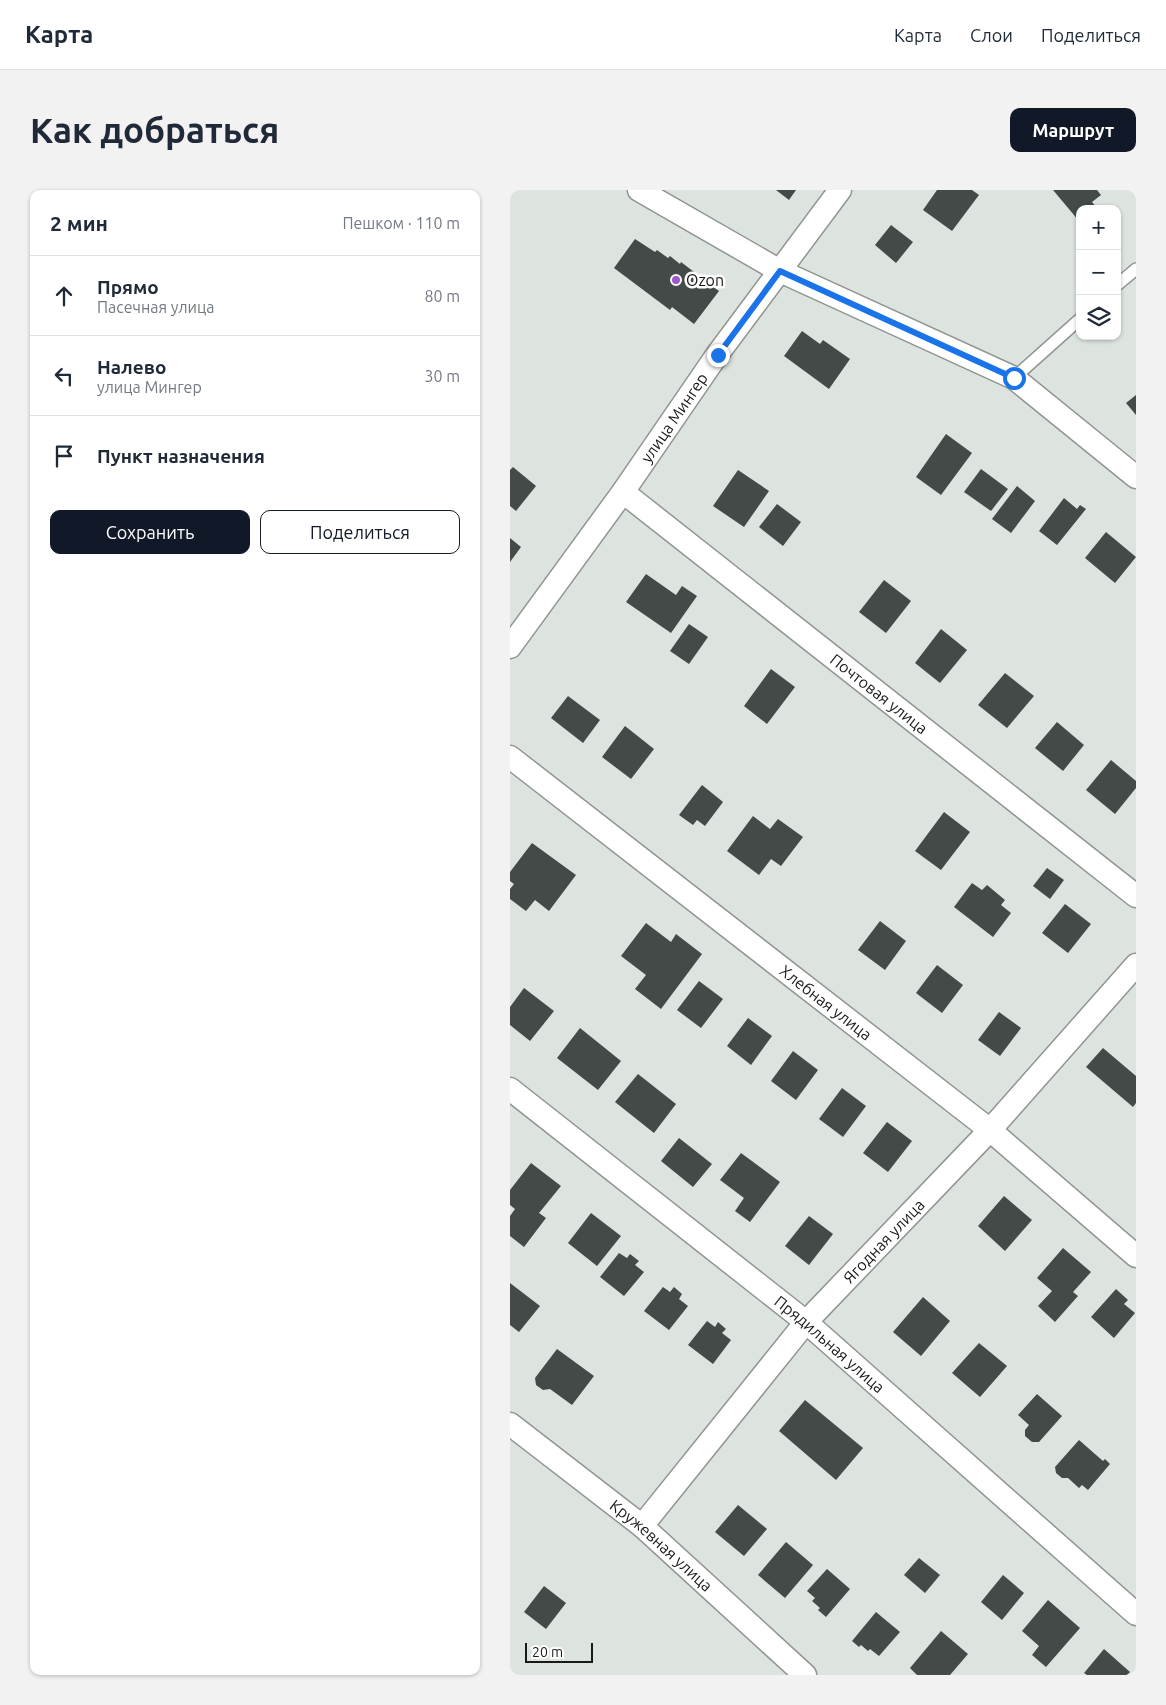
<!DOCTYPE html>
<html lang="ru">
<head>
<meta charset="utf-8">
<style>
	:root { --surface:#fff; --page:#f2f2f3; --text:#1f2937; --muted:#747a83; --line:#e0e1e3; --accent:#111827 }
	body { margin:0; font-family:Ubuntu,sans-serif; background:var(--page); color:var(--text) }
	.controls { position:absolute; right:15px; top:15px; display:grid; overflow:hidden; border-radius:10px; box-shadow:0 1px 4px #0004 }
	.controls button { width:45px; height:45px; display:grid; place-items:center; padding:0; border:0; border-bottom:1px solid var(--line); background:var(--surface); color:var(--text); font:25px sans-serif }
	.scale { position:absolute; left:15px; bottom:12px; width:68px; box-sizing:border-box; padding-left:5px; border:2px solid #181a18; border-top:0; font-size:14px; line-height:18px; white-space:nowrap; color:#181a18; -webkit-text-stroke:4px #fff; paint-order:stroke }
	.stop { position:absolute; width:15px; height:15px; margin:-11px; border:4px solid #1a73e8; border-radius:50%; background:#fff }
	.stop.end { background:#1a73e8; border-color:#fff; box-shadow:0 1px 5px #0008 }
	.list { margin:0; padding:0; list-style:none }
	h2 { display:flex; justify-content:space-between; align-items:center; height:65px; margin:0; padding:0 20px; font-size:21px }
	h2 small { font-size:16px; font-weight:400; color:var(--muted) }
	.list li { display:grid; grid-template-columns:32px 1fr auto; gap:15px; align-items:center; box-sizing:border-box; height:80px; padding:0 20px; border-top:1px solid var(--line) }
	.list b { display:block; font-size:19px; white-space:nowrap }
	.list p { margin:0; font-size:16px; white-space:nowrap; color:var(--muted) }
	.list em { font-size:16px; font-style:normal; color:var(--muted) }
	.actions { display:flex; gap:10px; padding:15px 20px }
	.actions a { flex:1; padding:11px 0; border:1px solid var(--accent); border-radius:10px; text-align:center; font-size:18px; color:var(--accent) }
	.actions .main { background:var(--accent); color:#fff }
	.icon { flex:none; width:28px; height:28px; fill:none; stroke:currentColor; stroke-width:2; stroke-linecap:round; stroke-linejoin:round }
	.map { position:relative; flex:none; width:626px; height:1485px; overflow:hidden; border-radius:10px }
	header { display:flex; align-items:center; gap:30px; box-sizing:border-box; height:70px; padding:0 25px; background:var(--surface); border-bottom:1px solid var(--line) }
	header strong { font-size:24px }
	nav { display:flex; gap:28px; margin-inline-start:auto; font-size:18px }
	.intro { display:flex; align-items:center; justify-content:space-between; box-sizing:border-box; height:120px; padding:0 30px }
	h1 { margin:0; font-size:35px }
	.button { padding:12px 22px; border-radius:10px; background:var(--accent); color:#fff; font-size:18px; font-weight:700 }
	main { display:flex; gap:30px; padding:0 30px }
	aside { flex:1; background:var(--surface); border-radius:10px; box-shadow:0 1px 4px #0004 }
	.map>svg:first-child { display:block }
	.building { fill:#434a48 }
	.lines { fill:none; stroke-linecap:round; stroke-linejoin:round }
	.service-casing { stroke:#909591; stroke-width:14 }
	.minor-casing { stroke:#909591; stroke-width:25 }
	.service { stroke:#fff; stroke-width:11 }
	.minor { stroke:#fff; stroke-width:22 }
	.route { stroke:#1a73e8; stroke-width:6 }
	.poi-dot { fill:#9e57cb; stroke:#fff; stroke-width:2 }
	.labels { text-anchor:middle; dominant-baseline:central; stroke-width:5; stroke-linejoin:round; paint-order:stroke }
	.poi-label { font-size:16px; fill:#181a18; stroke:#fff; text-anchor:start }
	.street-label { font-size:16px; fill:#181a18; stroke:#fff }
</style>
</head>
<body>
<header>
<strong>Карта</strong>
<nav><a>Карта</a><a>Слои</a><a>Поделиться</a></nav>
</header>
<div class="intro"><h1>Как добраться</h1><a class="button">Маршрут</a></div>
<main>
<aside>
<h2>2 мин<small>Пешком · 110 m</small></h2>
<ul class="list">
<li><svg class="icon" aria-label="ahead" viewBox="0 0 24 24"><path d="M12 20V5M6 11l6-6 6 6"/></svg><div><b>Прямо</b><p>Пасечная улица</p></div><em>80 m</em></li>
<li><svg class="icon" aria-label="left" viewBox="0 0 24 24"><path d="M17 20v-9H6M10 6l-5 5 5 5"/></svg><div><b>Налево</b><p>улица Мингер</p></div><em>30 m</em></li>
<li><svg class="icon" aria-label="arrive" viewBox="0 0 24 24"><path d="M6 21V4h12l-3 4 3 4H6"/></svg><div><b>Пункт назначения</b></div></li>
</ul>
<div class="actions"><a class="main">Сохранить</a><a>Поделиться</a></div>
</aside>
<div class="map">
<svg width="626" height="1485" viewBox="0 0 626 1485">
	<rect width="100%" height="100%" fill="#dde3de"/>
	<g class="building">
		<polygon points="266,0 286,0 279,10"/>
		<polygon points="427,0 462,0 469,5 442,41 413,20"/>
		<polygon points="543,0 587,0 591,5 582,12 586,17 583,19 570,19 569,31"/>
		<polygon points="381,35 403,52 386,73 365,55"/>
		<polygon points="125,49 145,62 147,60 158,68 160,66 170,74 171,72 209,101 184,134 162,117 160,120 104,78"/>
		<polygon points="292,141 310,154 313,150 340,169 319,199 274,166"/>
		<polygon points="626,205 626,225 616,213"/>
		<polygon points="436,244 462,263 431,305 406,287"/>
		<polygon points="3,277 26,296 6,321 0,316 0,280"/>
		<polygon points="471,279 498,299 481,321 454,302"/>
		<polygon points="228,280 259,301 234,337 203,316"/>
		<polygon points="507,296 525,311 501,343 482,329"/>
		<polygon points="554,308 567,319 570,315 576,319 547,355 529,341"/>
		<polygon points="267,314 291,332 273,356 249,337"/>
		<polygon points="596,342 626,367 605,393 575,368"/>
		<polygon points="0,348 11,357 0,372"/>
		<polygon points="136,384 166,405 172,396 187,406 161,443 116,412"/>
		<polygon points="374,390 401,411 376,443 349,422"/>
		<polygon points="179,434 198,447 179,474 160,461"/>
		<polygon points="431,439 457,460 430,493 405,473"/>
		<polygon points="261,479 285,497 257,534 234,516"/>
		<polygon points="495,483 524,506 497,538 468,515"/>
		<polygon points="58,506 90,530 73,553 41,528"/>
		<polygon points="547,532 574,555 553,581 525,558"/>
		<polygon points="115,536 144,559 121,589 92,567"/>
		<polygon points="601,570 626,591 626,598 605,624 576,600"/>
		<polygon points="192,595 213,612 195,636 187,630 183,635 169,625"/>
		<polygon points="434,622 460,642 431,680 405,661"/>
		<polygon points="243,626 260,639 268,629 293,647 271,676 261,669 249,685 217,661"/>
		<polygon points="22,653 66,685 39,721 25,710 16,721 0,709 0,699 4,694 0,691 0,682"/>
		<polygon points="537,678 554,690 540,709 523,696"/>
		<polygon points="462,693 472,700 477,695 495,710 491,715 501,723 483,747 444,717"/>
		<polygon points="555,714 581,734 558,763 532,743"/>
		<polygon points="370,731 396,751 375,780 348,760"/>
		<polygon points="136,733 161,752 166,744 192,764 151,819 125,799 136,785 111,766"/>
		<polygon points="427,775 453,795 432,823 406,803"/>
		<polygon points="189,791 213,809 191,838 167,820"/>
		<polygon points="14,798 44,821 20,851 0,835 0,817"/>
		<polygon points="489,822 511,838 490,866 468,850"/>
		<polygon points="238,828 262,846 241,875 217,856"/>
		<polygon points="70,838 111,871 88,900 47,868"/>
		<polygon points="593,858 626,886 626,913 623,917 576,877"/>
		<polygon points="283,861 308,880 286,910 261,891"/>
		<polygon points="128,884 166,914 144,943 105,912"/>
		<polygon points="332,898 356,916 333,947 309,929"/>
		<polygon points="377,932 402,951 378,982 353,963"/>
		<polygon points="169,948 202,974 183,997 151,971"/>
		<polygon points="231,963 270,992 240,1032 225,1021 234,1008 210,990"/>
		<polygon points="21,973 51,996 29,1023 36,1028 14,1057 0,1046 0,1026 5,1019 0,1015 0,1000"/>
		<polygon points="494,1006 522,1030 495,1061 468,1036"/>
		<polygon points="81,1023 111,1046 87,1076 58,1053"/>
		<polygon points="299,1026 323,1044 299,1075 275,1056"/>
		<polygon points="553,1058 581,1082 563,1102 568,1106 545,1132 528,1116 542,1101 527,1088"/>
		<polygon points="109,1063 117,1068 120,1064 129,1071 125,1075 134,1082 114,1106 90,1087"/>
		<polygon points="0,1093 30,1116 9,1142 0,1135"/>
		<polygon points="153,1097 160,1102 164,1097 172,1104 169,1109 178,1116 159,1140 134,1121"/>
		<polygon points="606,1099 618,1110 614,1114 625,1123 604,1148 581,1127"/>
		<polygon points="413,1107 440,1131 411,1166 383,1142"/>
		<polygon points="197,1131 205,1137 208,1132 216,1139 212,1143 221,1150 203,1174 178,1155"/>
		<polygon points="469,1153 497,1176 470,1207 442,1183"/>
		<polygon points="47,1159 84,1186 62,1215 40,1199 33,1200 26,1195 25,1188"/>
		<polygon points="527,1204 552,1226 529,1252 522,1252 515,1246 515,1240 519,1235 508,1225"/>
		<polygon points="295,1210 353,1258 326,1290 269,1241"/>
		<polygon points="569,1250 593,1271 595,1269 600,1274 578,1300 572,1295 569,1298 558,1288 552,1288 546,1283 545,1277"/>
		<polygon points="228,1315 257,1339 234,1366 205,1342"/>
		<polygon points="276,1352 303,1375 275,1408 248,1385"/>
		<polygon points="409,1368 430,1385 415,1403 394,1385"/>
		<polygon points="317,1379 340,1399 316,1427 308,1420 310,1418 302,1411 305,1408 297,1401"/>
		<polygon points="493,1385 514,1403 492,1430 471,1412"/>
		<polygon points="34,1396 56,1413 36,1439 14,1422"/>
		<polygon points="538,1410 570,1438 536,1477 522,1465 529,1456 512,1441"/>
		<polygon points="366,1422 390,1442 369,1466 360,1459 358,1461 351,1455 349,1457 342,1451"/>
		<polygon points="431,1441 458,1464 440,1485 407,1485 400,1478"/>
		<polygon points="594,1459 620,1482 617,1485 577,1485 574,1483"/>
	</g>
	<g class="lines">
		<defs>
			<g id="service">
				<polyline points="607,95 626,79"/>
				<polyline points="504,188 570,129"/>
			</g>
			<g id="minor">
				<polyline points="129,0 270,81 504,188 626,287"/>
				<path id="s1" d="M 113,302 L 626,706"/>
				<path id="s2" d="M 0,457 L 113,302 L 207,165 L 330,0"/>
				<path id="s3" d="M 0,567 L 480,940 L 626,1066"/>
				<path id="s4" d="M 0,899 L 296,1132 L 626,1424"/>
				<path id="s5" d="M 0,1234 L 132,1336 L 295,1485"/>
				<path id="s6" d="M 132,1336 L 296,1132 L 480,940 L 626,775"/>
			</g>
		</defs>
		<use href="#service" class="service-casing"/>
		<use href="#minor" class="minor-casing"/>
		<use href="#service" class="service"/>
		<use href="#minor" class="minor"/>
	</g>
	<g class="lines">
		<polyline class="route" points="208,165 270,81 504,188"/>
	</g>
	<circle class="poi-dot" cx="166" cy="90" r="5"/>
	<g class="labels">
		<g class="poi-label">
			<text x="176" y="90">Ozon</text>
		</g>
		<g class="street-label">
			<text stroke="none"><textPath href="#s2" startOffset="282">улица Мингер</textPath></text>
			<text stroke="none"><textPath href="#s1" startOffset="326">Почтовая улица</textPath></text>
			<text stroke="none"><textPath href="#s3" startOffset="400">Хлебная улица</textPath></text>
			<text stroke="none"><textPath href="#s6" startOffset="374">Ягодная улица</textPath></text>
			<text stroke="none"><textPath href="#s4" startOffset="409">Прядильная улица</textPath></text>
			<text stroke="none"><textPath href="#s5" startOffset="194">Кружевная улица</textPath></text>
		</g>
	</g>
</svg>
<div class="controls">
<button>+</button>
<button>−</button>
<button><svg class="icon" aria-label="layers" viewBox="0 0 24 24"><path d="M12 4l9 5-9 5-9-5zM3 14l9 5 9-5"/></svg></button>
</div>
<div class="scale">20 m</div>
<div class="stop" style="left:504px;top:188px"></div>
<div class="stop end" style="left:208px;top:165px"></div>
</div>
</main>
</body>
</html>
